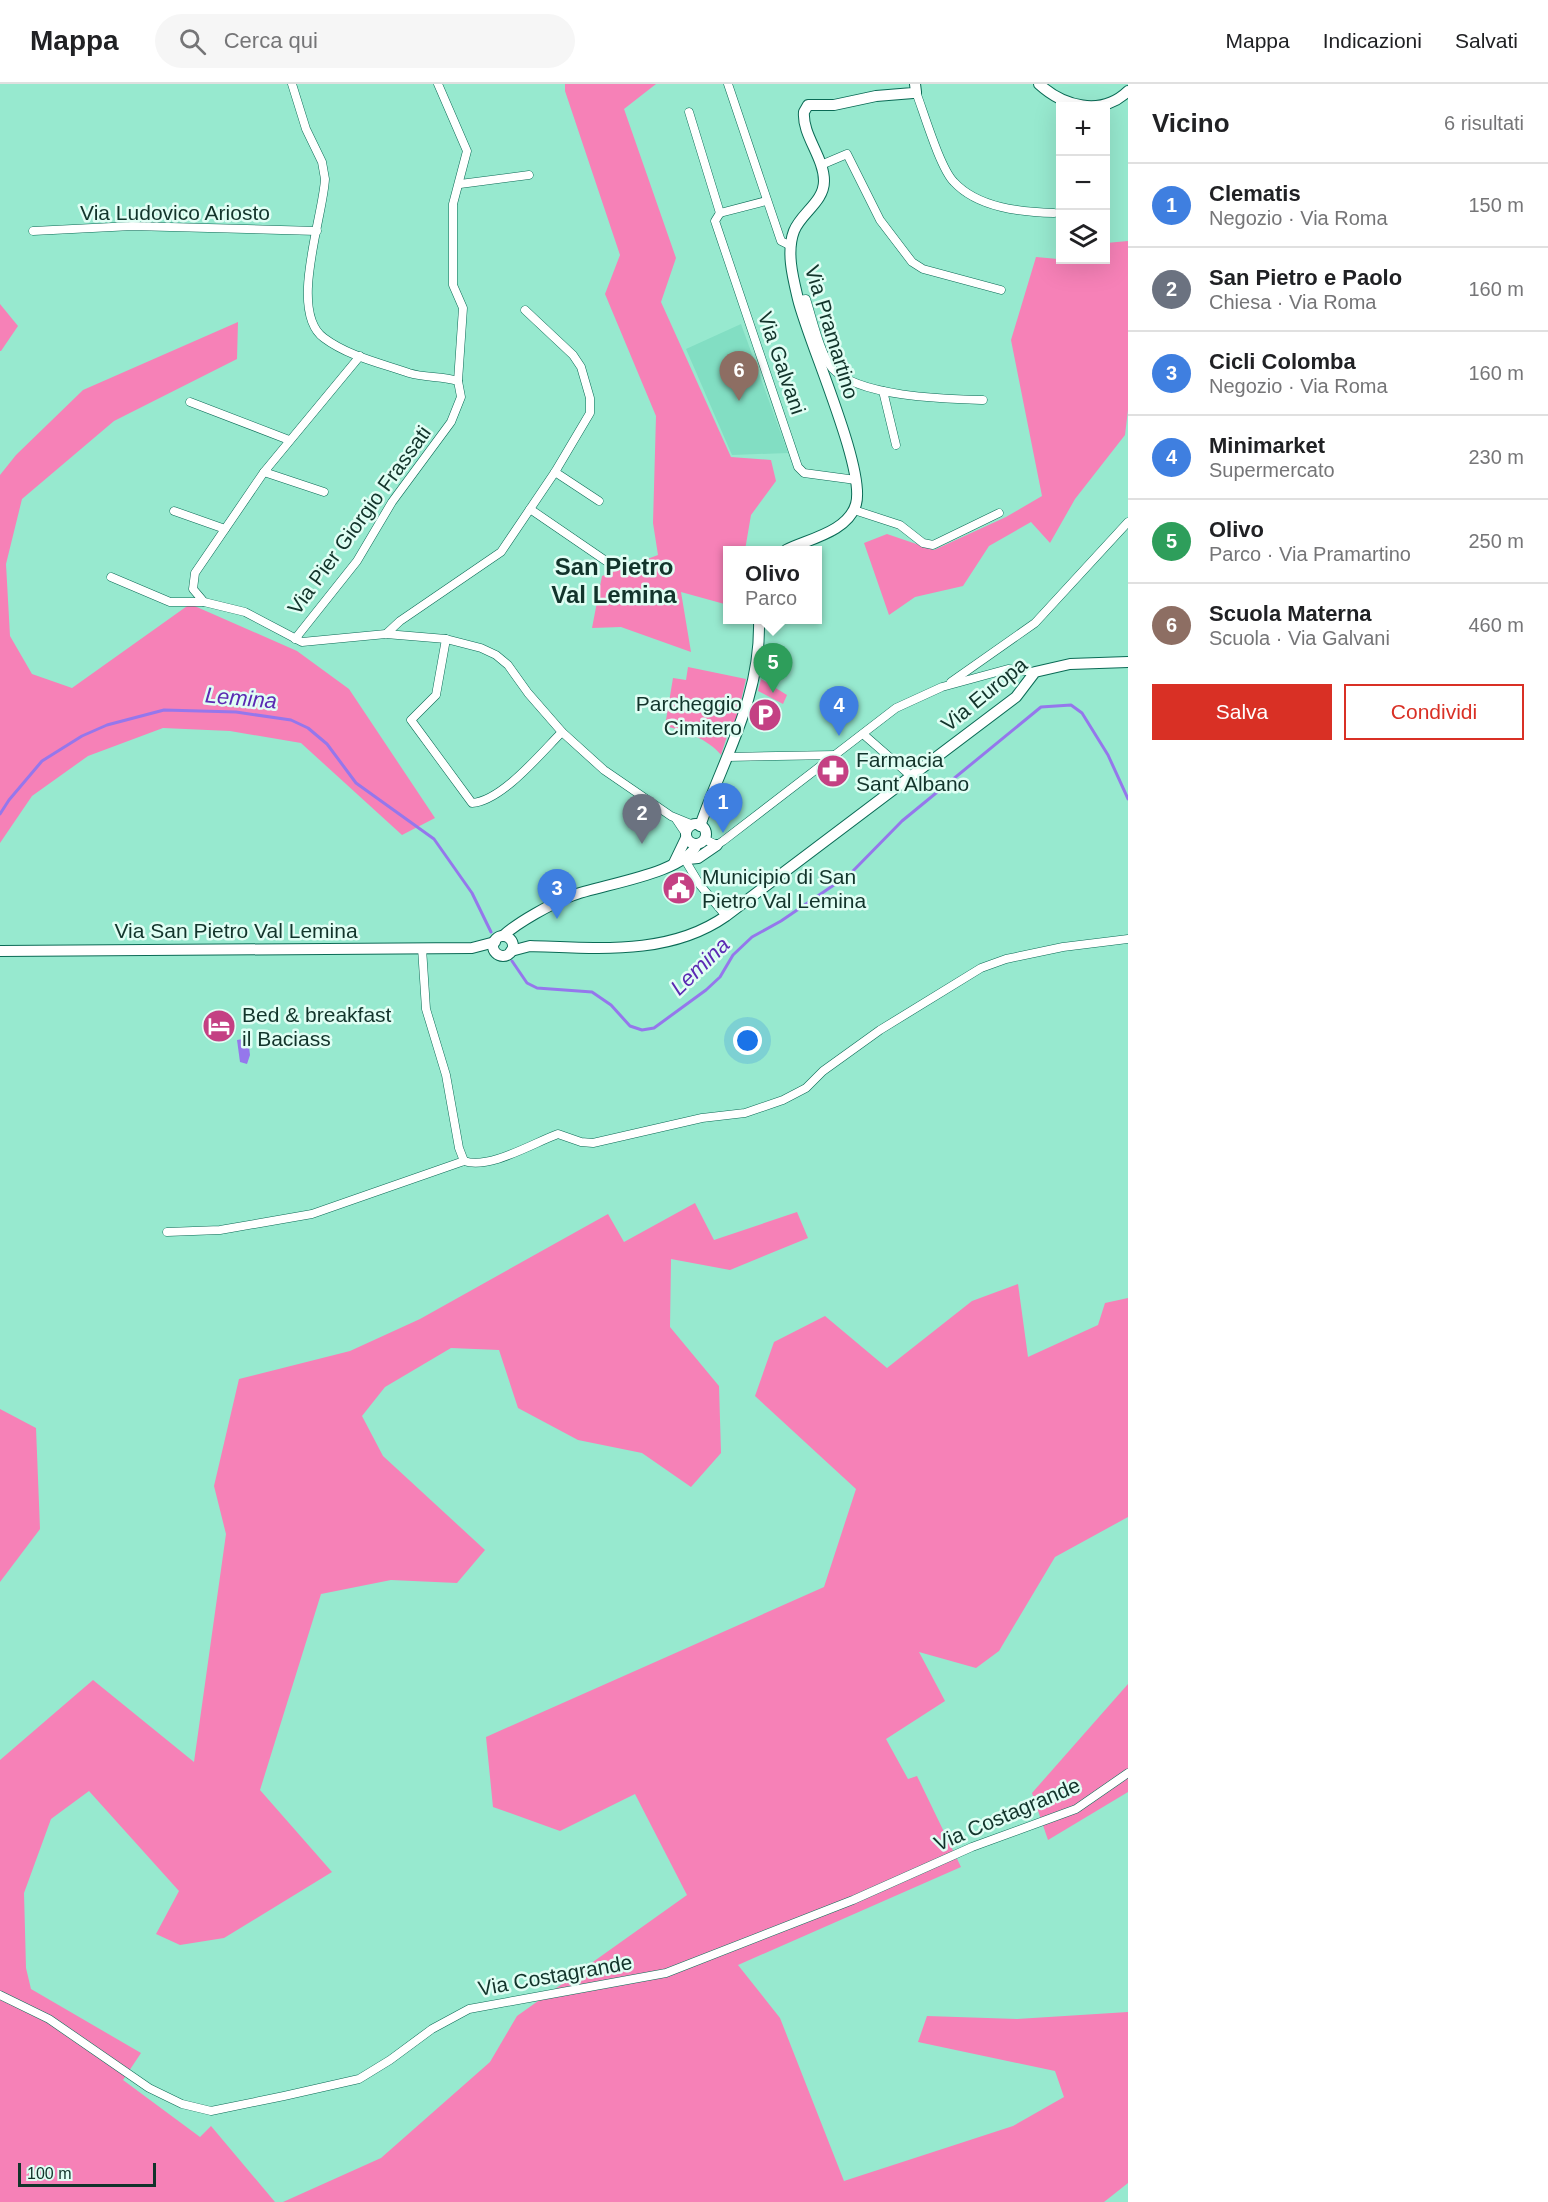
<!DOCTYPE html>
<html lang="it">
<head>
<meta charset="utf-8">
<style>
	:root { --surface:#fff; --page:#f6f6f6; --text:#202124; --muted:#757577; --line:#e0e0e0; --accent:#d93025 }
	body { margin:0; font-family:Helvetica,sans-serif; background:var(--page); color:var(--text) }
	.controls { position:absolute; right:18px; top:18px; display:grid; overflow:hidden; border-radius:0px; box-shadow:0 6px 24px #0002 }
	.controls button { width:54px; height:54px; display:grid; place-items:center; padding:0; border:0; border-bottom:2px solid var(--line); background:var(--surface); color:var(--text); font:30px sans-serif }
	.scale { position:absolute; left:18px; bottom:15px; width:138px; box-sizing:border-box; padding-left:6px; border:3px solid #12342b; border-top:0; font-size:16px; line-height:21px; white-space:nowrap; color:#12342b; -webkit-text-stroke:4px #e0fef4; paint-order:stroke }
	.you { position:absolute; left:748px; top:957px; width:21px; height:21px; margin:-15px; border:4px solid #fff; border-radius:50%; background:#1a73e8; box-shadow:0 0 0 9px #1a73e833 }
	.badge { display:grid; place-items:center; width:39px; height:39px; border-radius:50%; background:var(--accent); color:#fff; font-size:20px; font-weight:700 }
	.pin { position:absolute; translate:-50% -50px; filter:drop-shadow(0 2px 3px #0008) }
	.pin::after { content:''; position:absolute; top:32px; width:21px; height:18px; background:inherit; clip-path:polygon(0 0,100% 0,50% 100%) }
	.popup { position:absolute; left:723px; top:462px; width:99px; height:78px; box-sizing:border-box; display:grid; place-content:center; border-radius:0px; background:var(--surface); filter:drop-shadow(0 2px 4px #0005); font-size:20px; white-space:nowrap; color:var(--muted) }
	.popup b { font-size:22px; color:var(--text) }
	.popup::after { content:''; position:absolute; left:50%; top:100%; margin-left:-12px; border:12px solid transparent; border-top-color:var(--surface) }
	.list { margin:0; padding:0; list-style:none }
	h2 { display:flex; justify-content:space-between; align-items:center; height:78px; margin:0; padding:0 24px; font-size:26px }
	h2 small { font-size:20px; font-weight:400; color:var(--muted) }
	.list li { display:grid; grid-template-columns:39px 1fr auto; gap:18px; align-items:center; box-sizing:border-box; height:84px; padding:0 24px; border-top:2px solid var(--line) }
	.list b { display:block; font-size:22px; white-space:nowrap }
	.list p { margin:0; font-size:20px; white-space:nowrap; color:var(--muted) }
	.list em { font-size:20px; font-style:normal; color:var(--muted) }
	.actions { display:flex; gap:12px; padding:18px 24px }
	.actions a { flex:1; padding:14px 0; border:2px solid var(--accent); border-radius:0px; text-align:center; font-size:21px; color:var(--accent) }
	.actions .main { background:var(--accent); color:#fff }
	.icon { flex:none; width:33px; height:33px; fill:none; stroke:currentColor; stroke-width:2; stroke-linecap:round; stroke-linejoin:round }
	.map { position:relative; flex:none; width:1128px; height:2118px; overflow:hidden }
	header { display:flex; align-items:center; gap:36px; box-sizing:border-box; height:84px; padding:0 30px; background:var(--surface); border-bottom:2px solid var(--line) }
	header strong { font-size:28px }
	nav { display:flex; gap:33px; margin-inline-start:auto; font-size:21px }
	.search { width:420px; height:54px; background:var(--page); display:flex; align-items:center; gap:15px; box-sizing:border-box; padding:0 21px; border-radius:33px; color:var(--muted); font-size:22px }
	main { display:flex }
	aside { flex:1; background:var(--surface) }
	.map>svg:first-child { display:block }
	.built { fill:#82dec3 }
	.green { fill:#f681b7 }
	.water { fill:#9577ec }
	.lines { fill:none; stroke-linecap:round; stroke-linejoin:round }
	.stream { stroke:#9577ec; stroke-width:3 }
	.street-casing { stroke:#0a6a55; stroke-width:9 }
	.secondary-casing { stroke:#0a6a55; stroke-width:12 }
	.street { stroke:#fff; stroke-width:8 }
	.secondary { stroke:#fff; stroke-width:10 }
	.labels { text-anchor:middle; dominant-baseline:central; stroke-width:5; stroke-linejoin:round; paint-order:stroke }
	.street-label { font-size:21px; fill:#12342b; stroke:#e0fef4 }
	.poi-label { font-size:21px; fill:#12342b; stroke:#e0fef4; text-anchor:start }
	.water-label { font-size:22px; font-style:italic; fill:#5b2ab3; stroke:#e0fef4 }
	.quarter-label { font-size:24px; font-weight:bold; fill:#12342b; stroke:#e0fef4 }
</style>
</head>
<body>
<header>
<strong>Mappa</strong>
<div class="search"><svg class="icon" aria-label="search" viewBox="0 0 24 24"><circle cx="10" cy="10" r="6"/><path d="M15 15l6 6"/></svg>Cerca qui</div>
<nav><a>Mappa</a><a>Indicazioni</a><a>Salvati</a></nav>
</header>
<main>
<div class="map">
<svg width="1128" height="2118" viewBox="0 0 1128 2118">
	<rect width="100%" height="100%" fill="#97e9cf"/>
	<polygon class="built" points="741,240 788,369 732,371 686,265"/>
	<g class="green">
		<polygon points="565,0 656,0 624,25 676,174 661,218 731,373 771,376 776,397 751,431 745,466 728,466 728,521 681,508 691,568 621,543 592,544 602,492 658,471 653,439 656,332 605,210 620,171 565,7"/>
		<polygon points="1128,157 1128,326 1125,351 1075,415 1050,459 1031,438 989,462 963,502 915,513 889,531 864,459 887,450 934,466 1006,433 1042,412 1011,256 1036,173 1080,177 1106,176 1106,159"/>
		<polygon points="0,220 18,242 1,267 0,267"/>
		<polygon points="238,238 237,275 114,337 22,415 6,480 10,552 32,590 72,604 190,520 297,567 349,605 435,734 402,751 301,659 230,647 163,644 88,672 32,712 0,759 0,391 16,371 83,306"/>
		<path d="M 688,583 L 746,595 L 734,647 L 729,646 L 721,671 C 708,655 685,647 665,642 L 673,594 L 686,596 Z"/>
		<polygon points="761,595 787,611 783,620 758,607"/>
		<polygon points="695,1119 714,1156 797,1128 808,1154 730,1186 671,1175 670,1243 719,1302 721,1369 691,1403 642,1369 578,1356 518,1324 499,1266 451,1264 385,1303 362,1332 383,1372 485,1466 457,1499 391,1496 321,1510 260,1706 332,1788 224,1854 180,1861 156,1850 179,1807 89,1707 51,1735 24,1809 26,1884 31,1905 141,1969 123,1996 200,2053 211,2042 275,2118 0,2118 0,1676 93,1596 194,1678 226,1450 214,1402 239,1295 350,1267 420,1235 608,1130 624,1158"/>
		<polygon points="1018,1200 1028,1273 1098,1241 1105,1219 1128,1214 1128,1433 1055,1473 999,1567 976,1584 919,1568 945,1617 886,1655 908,1695 917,1692 961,1783 738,1881 780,1934 844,2097 1013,2042 1064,2013 1055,1987 918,1958 927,1932 1017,1935 1128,1928 1128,2099 1104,2118 283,2118 381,2074 490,1978 517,1932 687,1811 635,1710 560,1747 493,1723 486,1653 824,1503 856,1405 755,1312 774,1258 825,1232 887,1284 972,1217"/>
		<polygon points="0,1325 36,1344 40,1445 0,1498"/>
		<polygon points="1128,1600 1128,1708 1048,1756 1032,1709"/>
	</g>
	<polygon class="water" points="248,954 250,971 247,980 240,978 237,956"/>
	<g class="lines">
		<g class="stream">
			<polyline points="0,730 9,716 42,677 82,652 107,641 164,626 236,628 291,636 308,644 327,660 356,699 434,755 472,809 491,848"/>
			<polyline points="512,877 527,899 537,904 592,908 611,921 630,942 642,946 654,944 706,906 720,893 733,871 752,853 781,837 850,790 902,737 1041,623 1071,621 1082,629 1108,671 1128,715"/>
		</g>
		<defs>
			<g id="street">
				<path d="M 292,0 L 306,45 L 322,78 L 325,95 C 323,134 288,228 324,254 C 348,272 380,279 409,289 C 425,294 442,292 458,297 L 461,313 L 451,338 L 392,418 L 357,477 L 295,555"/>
				<polyline points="438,0 467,67 453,120 453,201 463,224 458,297"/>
				<polyline points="728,0 781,157 791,162"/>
				<path d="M 916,8 C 924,29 940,84 954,98 C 978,124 1021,128 1054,129"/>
				<polyline points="689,28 720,129"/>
				<polyline points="821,81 847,70 880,136 912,178 923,185 1001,206"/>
				<polyline points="460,100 529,91"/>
				<polyline points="720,129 715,137 798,383 804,389 856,396"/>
				<polyline points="720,129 766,117"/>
				<polyline points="33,147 132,142 317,147"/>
				<path d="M 798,216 L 806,215 C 812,233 820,270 832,284 C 858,313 946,315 983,316"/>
				<polyline points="360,272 264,388 195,489 193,505 204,518 245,528 302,558 386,550 446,555 481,564 496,571 508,581 528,609 562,648 604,686 671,732 693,741"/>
				<polyline points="883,307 896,361"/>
				<polyline points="190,318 289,356"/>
				<polyline points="264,388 324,408"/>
				<polyline points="555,388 599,417"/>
				<polyline points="530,425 606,477"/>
				<polyline points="854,426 900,441 923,459 933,461 999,429"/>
				<polyline points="174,427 225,445"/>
				<polyline points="111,493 170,518 204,518"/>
				<polyline points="386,550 400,537 501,468 555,388 590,329 590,314 581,283 573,271 525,226"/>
				<path d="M 446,555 L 436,611 L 411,636 L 472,719 C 502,717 541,669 562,648"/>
				<polyline points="951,598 1035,539 1128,438"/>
				<polyline points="863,650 911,692"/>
				<polyline points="727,673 836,671"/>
				<polyline points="676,735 686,750"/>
				<polyline points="704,755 717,761 723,757 896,624 942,603 1008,585 1035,588"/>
				<polyline points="685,776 700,801 726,832"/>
				<polyline points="422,864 426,925 446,991 459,1064 464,1077"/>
				<path d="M 167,1148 L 220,1146 L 312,1130 L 464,1077 C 489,1086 533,1059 558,1050 L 581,1058 L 593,1059 L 702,1034 L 745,1029 L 783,1016 L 806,1004 L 823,987 L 880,946 L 981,884 L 1006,875 L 1063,863 L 1128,855"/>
				<polyline points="0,1911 49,1935 149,2004 182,2020 211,2027 284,2012 359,1995 390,1976 432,1945 469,1925 666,1889 853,1816 972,1763 1076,1725 1128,1689"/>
			</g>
			<g id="secondary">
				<path d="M 1039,0 C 1063,22 1101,33 1128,7"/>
				<path d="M 786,466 C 808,455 848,448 856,420 C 866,385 808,257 798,215 C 793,194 786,168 794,147 C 801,129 824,118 824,97 C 824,73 802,51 804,28 L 808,21 L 834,21 L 876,12 L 913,9 L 916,8 L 915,0"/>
				<circle cx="696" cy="750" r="10"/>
				<path d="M 700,742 C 725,670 761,614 759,536"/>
				<polyline points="688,775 698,774 717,761"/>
				<polyline points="674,779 686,754"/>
				<path d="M 503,852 C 518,838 551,820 571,812 C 602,800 684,790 697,760"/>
				<circle cx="503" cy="862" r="10"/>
				<polyline points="0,867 472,864 495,858"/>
				<path d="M 511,867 L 530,862 C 597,864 669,872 726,832 L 1016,613 L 1035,588 L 1070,580 L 1128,578"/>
			</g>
		</defs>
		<use href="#street" class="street-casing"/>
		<use href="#secondary" class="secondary-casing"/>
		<use href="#street" class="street"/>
		<use href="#secondary" class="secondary"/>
	</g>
	<defs>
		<symbol id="parking-disc" viewBox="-11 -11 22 22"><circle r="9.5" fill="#c44083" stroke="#e0fef4"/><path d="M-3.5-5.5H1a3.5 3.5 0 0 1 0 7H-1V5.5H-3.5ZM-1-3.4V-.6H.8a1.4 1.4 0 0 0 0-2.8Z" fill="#fff"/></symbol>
		<symbol id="pharmacy-disc" viewBox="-11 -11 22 22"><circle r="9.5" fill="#c44083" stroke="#e0fef4"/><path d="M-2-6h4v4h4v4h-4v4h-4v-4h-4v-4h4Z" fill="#fff"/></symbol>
		<symbol id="civic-disc" viewBox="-11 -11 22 22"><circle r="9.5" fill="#c44083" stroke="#e0fef4"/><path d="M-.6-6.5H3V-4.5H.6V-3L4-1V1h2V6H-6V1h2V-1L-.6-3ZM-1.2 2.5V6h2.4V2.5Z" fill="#fff"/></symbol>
		<symbol id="hotel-disc" viewBox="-11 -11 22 22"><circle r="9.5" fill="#c44083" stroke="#e0fef4"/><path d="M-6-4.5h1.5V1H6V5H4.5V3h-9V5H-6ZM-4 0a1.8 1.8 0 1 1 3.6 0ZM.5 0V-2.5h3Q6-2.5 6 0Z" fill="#fff"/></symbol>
	</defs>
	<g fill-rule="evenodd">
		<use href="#parking-disc" x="746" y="612" width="38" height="38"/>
		<use href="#pharmacy-disc" x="814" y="668" width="38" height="38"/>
		<use href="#civic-disc" x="660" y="785" width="38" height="38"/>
		<use href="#hotel-disc" x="200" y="923" width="38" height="38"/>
	</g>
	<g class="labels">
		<g class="street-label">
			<text x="175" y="128">Via Ludovico Ariosto</text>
			<text transform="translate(832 248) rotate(73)">Via Pramartino</text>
			<text transform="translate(782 279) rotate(71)">Via Galvani</text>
			<text transform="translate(359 436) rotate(-54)">Via Pier Giorgio Frassati</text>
			<text transform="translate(984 610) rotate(-39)">Via Europa</text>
			<text x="236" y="846">Via San Pietro Val Lemina</text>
			<text transform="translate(1007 1730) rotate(-23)">Via Costagrande</text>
			<text transform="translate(555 1891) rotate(-10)">Via Costagrande</text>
		</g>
		<g class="poi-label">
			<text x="742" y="619" text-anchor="end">Parcheggio<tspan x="742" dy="24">Cimitero</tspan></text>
			<text x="856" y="675">Farmacia<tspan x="856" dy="24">Sant Albano</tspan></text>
			<text x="702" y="792">Municipio di San<tspan x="702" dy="24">Pietro Val Lemina</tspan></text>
			<text x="242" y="930">Bed &amp; breakfast<tspan x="242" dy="24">il Baciass</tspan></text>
		</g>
		<g class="water-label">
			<text transform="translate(241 614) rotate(5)">Lemina</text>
			<text transform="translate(700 882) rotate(-44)">Lemina</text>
		</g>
		<g class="quarter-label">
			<text x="614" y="482">San Pietro<tspan x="614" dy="28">Val Lemina</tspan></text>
		</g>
	</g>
</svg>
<div class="controls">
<button>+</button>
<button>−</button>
<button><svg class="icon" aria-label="layers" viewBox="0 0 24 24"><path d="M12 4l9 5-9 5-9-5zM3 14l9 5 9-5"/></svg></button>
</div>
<div class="scale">100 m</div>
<div class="you"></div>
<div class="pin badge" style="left:723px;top:749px;background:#3f7fe0">1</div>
<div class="pin badge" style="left:642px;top:760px;background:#6b7280">2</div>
<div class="pin badge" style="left:557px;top:835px;background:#3f7fe0">3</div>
<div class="pin badge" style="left:839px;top:652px;background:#3f7fe0">4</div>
<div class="pin badge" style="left:773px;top:609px;background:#2e9e5b">5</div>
<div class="popup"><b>Olivo</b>Parco</div>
<div class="pin badge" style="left:739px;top:317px;background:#8d6e63">6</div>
</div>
<aside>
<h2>Vicino<small>6 risultati</small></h2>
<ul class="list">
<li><span class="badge" style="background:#3f7fe0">1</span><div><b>Clematis</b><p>Negozio · Via Roma</p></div><em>150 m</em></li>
<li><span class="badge" style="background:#6b7280">2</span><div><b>San Pietro e Paolo</b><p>Chiesa · Via Roma</p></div><em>160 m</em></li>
<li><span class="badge" style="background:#3f7fe0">3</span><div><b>Cicli Colomba</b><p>Negozio · Via Roma</p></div><em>160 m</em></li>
<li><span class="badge" style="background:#3f7fe0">4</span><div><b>Minimarket</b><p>Supermercato</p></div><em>230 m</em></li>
<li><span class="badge" style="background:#2e9e5b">5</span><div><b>Olivo</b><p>Parco · Via Pramartino</p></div><em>250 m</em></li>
<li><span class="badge" style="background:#8d6e63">6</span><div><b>Scuola Materna</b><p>Scuola · Via Galvani</p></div><em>460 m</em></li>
</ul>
<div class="actions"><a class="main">Salva</a><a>Condividi</a></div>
</aside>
</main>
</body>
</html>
